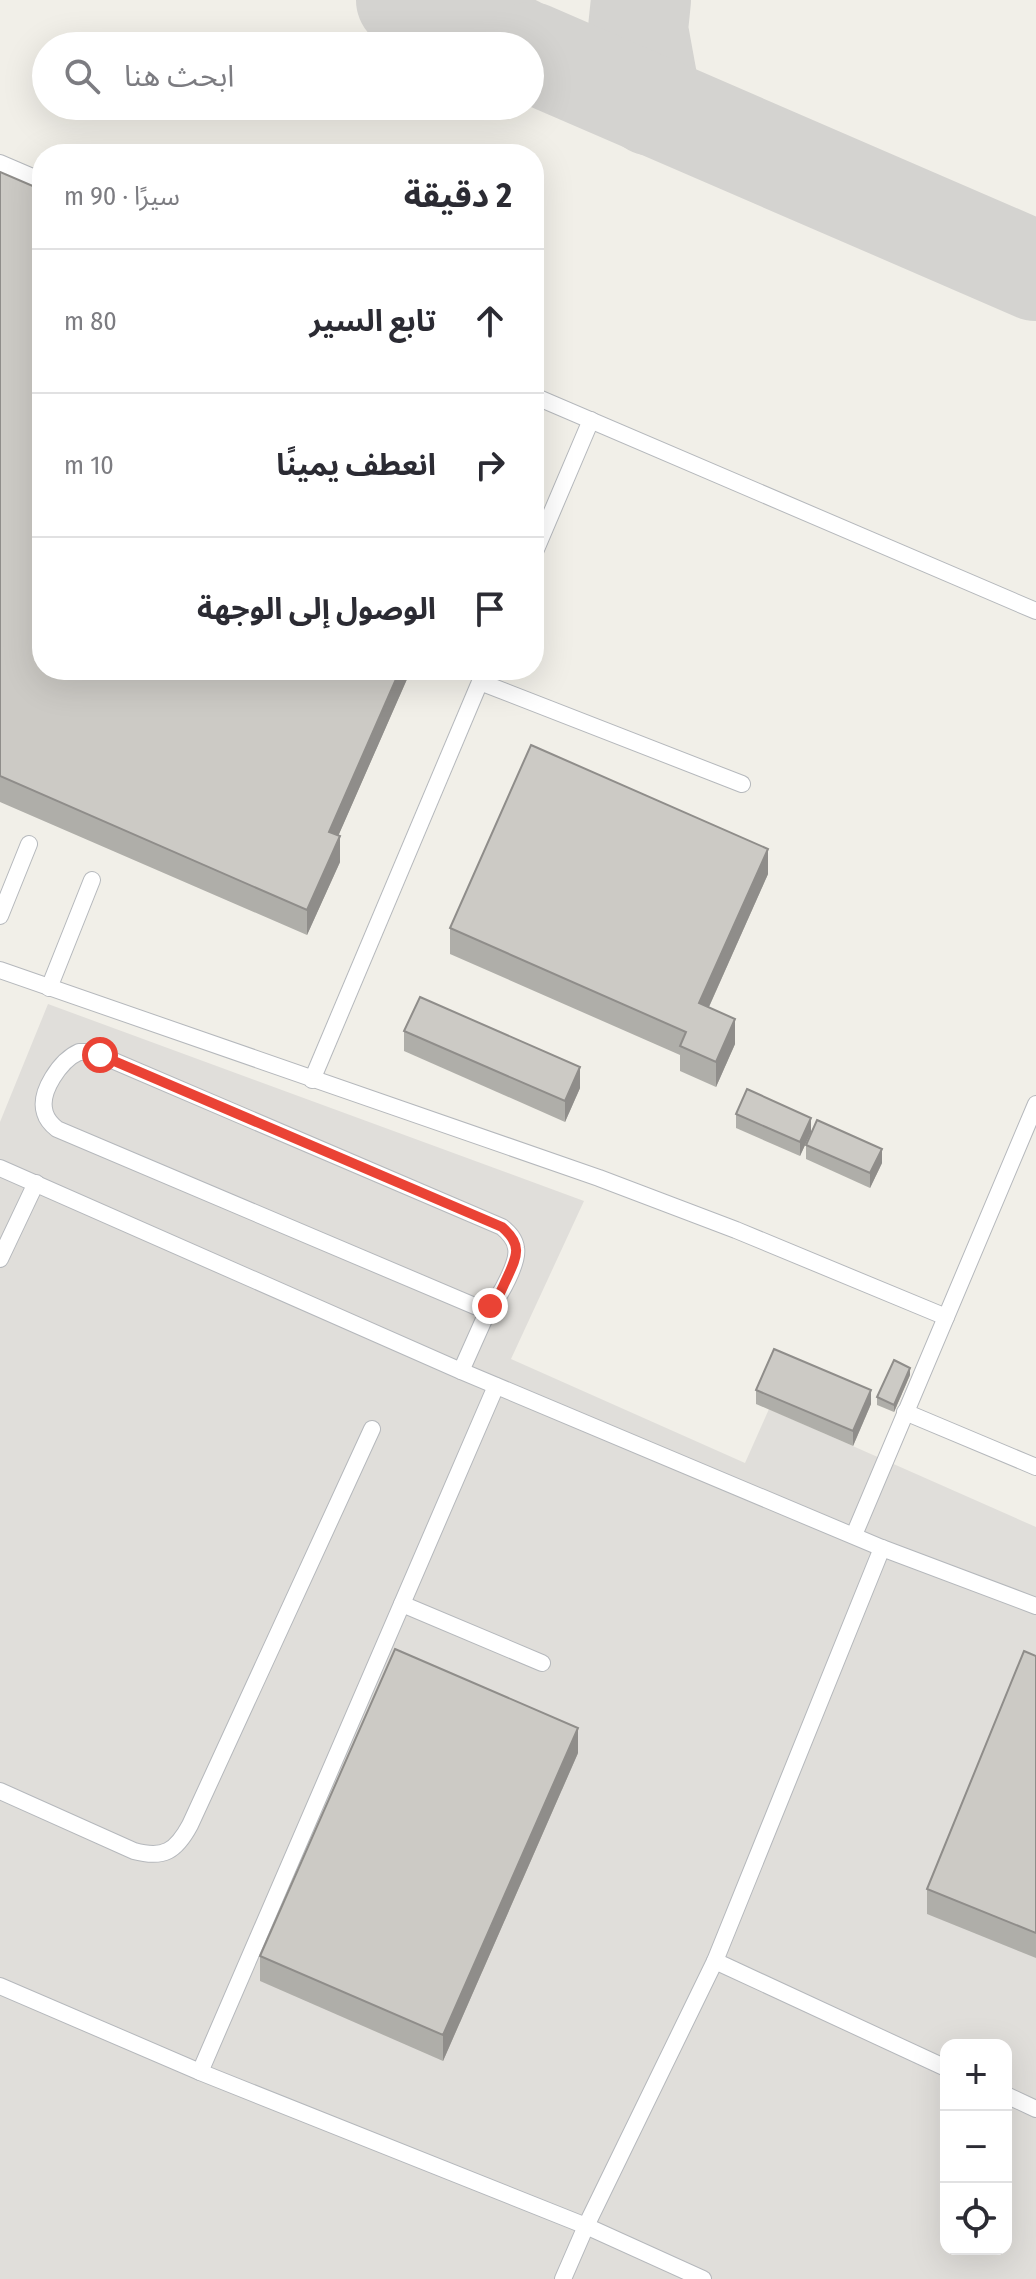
<!DOCTYPE html>
<html lang="ar">
<head>
<meta charset="utf-8">
<style>
	:root { --surface:#fff; --page:#f7f7f7; --text:#2b2b33; --muted:#7c7c81; --line:#e1e1e2 }
	body { margin:0; font-family:"Fira Sans Condensed","Noto Sans Arabic",sans-serif; background:var(--page); color:var(--text); direction:rtl }
	.controls { position:absolute; right:24px; bottom:24px; display:grid; overflow:hidden; border-radius:16px; box-shadow:0 8px 32px #0002 }
	.controls button { width:72px; height:72px; display:grid; place-items:center; padding:0; border:0; border-bottom:2px solid var(--line); background:var(--surface); color:var(--text); font:40px sans-serif }
	.stop { position:absolute; width:24px; height:24px; margin:-18px; border:6px solid #ea4335; border-radius:50%; background:#fff }
	.stop.end { background:#ea4335; border-color:#fff; box-shadow:0 2px 8px #0008 }
	.list { margin:0; padding:0; list-style:none }
	h2 { display:flex; justify-content:space-between; align-items:center; height:104px; margin:0; padding:0 32px; font-size:34px }
	h2 small { font-size:26px; font-weight:400; color:var(--muted) }
	.list li { display:grid; grid-template-columns:52px 1fr auto; gap:24px; align-items:center; box-sizing:border-box; height:144px; padding:0 32px; border-top:2px solid var(--line) }
	.list b { display:block; font-size:30px; white-space:nowrap }
	.list em { font-size:26px; font-style:normal; color:var(--muted) }
	.icon { flex:none; width:44px; height:44px; fill:none; stroke:currentColor; stroke-width:2; stroke-linecap:round; stroke-linejoin:round }
	.map { position:relative; flex:none; width:1036px; height:2279px; overflow:hidden; direction:ltr }
	.search { position:absolute; background:var(--surface); box-shadow:0 8px 32px #0002; left:32px; top:32px; width:512px; height:88px; display:flex; align-items:center; gap:20px; box-sizing:border-box; padding:0 28px; border-radius:44px; color:var(--muted); font-size:30px }
	.panel { position:absolute; background:var(--surface); box-shadow:0 8px 32px #0002; left:32px; top:144px; width:512px; height:536px; border-radius:32px; direction:rtl }
	.map>svg:first-child { display:block }
	.industrial { fill:#e0deda; fill-rule:evenodd }
	.lines { fill:none; stroke-linecap:round; stroke-linejoin:round }
	.taxiway { stroke:#d4d3d0; stroke-width:100 }
	.lane-casing { stroke:#b5b8bc; stroke-width:18 }
	.lane { stroke:#fff; stroke-width:16 }
	.wall { fill:#afaea9 }
	.shaded-wall { fill:#8f8d8a }
	.building { fill:#cccac5; stroke:#8f8d8a; stroke-width:2 }
	.route { stroke:#ea4335; stroke-width:10 }
</style>
</head>
<body>
<div class="map">
<svg width="1036" height="2279" viewBox="0 0 1036 2279">
	<rect width="100%" height="100%" fill="#f1efe8"/>
	<path class="industrial" d="M 48,1004 L 584,1201 L 511,1359 L 745,1463 L 769,1409 L 1036,1527 L 1036,2279 L 0,2279 L 0,1122 ZM 946,2045 L 1006,2045 L 1006,2249 L 946,2249 Z"/>
	<g class="lines">
		<g class="taxiway">
			<polyline points="406,0 516,46"/>
			<polyline points="641,0 638,29 652,106"/>
			<polyline points="530,52 1036,271"/>
		</g>
		<defs>
			<g id="lane">
				<polyline points="0,163 42,181"/>
				<polyline points="534,396 1036,611"/>
				<polyline points="534,554 591,420"/>
				<polyline points="480,682 742,784"/>
				<polyline points="0,916 29,844"/>
				<polyline points="0,970 599,1178 736,1230 946,1317"/>
				<polyline points="49,988 92,880"/>
				<path d="M 79,1052 L 90,1052 L 100,1055 L 502,1227 C 509,1233 515,1239 516,1248 C 519,1261 500,1298 490,1306 L 477,1307 L 57,1129 C 52,1125 47,1120 45,1113 C 38,1092 61,1060 79,1052 Z"/>
				<polyline points="312,1080 485,670"/>
				<polyline points="0,1168 461,1371 882,1548 1036,1606"/>
				<polyline points="0,1259 36,1183"/>
				<polyline points="461,1371 490,1306"/>
				<polyline points="905,1412 1036,1467"/>
				<polyline points="854,1535 1036,1104"/>
				<polyline points="402,1604 542,1663"/>
				<path d="M 0,1791 L 134,1851 C 164,1859 176,1851 190,1825 L 372,1429"/>
				<polyline points="715,1961 946,2068"/>
				<polyline points="0,1986 200,2072 586,2226 703,2279"/>
				<polyline points="200,2072 496,1386"/>
				<polyline points="1006,2095 1036,2109"/>
				<polyline points="563,2279 586,2226 715,1961 882,1548"/>
			</g>
		</defs>
		<use href="#lane" class="lane-casing"/>
		<use href="#lane" class="lane"/>
	</g>
	<g class="wall">
		<polygon points="0,172 42,670 411,670 338,836 340,862 307,935 0,802"/>
		<polygon points="768,874 709,1007 735,1044 716,1087 680,1071 680,1055 450,954 450,928"/>
		<polygon points="404,1031 580,1088 565,1122 404,1051"/>
		<polygon points="736,1114 811,1132 800,1156 736,1128"/>
		<polygon points="806,1145 882,1163 870,1188 806,1159"/>
		<polygon points="910,1375 894,1412 877,1405 877,1397"/>
		<polygon points="756,1390 871,1404 853,1446 756,1404"/>
		<polygon points="1036,1656 1036,1958 927,1914 927,1889"/>
		<polygon points="578,1753 443,2061 260,1981 260,1956"/>
	</g>
	<g class="shaded-wall">
		<polygon points="400,670 411,670 329,857 329,832"/>
		<polygon points="340,836 340,862 307,935 307,910"/>
		<polygon points="768,849 768,874 699,1029 699,1003"/>
		<polygon points="735,1019 735,1044 716,1087 716,1062"/>
		<polygon points="580,1067 580,1088 565,1122 565,1101"/>
		<polygon points="811,1118 811,1132 800,1156 800,1142"/>
		<polygon points="882,1149 882,1163 870,1188 870,1173"/>
		<polygon points="910,1368 910,1375 894,1412 894,1405"/>
		<polygon points="871,1390 871,1404 853,1446 853,1431"/>
		<polygon points="578,1728 578,1753 443,2061 443,2035"/>
	</g>
	<g class="building">
		<polygon points="0,172 42,190 42,670 400,670 329,832 340,836 307,910 0,776"/>
		<polygon points="531,745 768,849 699,1003 735,1019 716,1062 680,1046 686,1032 450,928"/>
		<polygon points="420,997 580,1067 565,1101 404,1031"/>
		<polygon points="747,1089 811,1118 800,1142 736,1114"/>
		<polygon points="817,1120 882,1149 870,1173 806,1145"/>
		<polygon points="774,1349 871,1390 853,1431 756,1390"/>
		<polygon points="894,1360 910,1368 894,1405 877,1397"/>
		<polygon points="395,1649 578,1728 443,2035 260,1956"/>
		<polygon points="1024,1651 1036,1656 1036,1933 927,1889"/>
	</g>
	<g class="lines">
		<path class="route" d="M 100,1055 L 502,1227 C 523,1245 517,1256 507,1278 C 502,1288 499,1299 490,1306"/>
	</g>
</svg>
<div class="controls">
<button>+</button>
<button>−</button>
<button><svg class="icon" aria-label="locate" viewBox="0 0 24 24"><circle cx="12" cy="12" r="6"/><path d="M12 2v4M12 18v4M2 12h4M18 12h4"/></svg></button>
</div>
<div class="stop" style="left:100px;top:1055px"></div>
<div class="stop end" style="left:490px;top:1306px"></div>
<div class="search"><svg class="icon" aria-label="search" viewBox="0 0 24 24"><circle cx="10" cy="10" r="6"/><path d="M15 15l6 6"/></svg>ابحث هنا</div>
<section class="panel">
<h2>2 دقيقة<small>سيرًا · 90 m</small></h2>
<ul class="list">
<li><svg class="icon" aria-label="ahead" viewBox="0 0 24 24"><path d="M12 20V5M6 11l6-6 6 6"/></svg><div><b>تابع السير</b></div><em>80 m</em></li>
<li><svg class="icon" aria-label="right" viewBox="0 0 24 24"><path d="M7 20v-9h11M14 6l5 5-5 5"/></svg><div><b>انعطف يمينًا</b></div><em>10 m</em></li>
<li><svg class="icon" aria-label="arrive" viewBox="0 0 24 24"><path d="M6 21V4h12l-3 4 3 4H6"/></svg><div><b>الوصول إلى الوجهة</b></div></li>
</ul>
</section>
</div>
</body>
</html>
